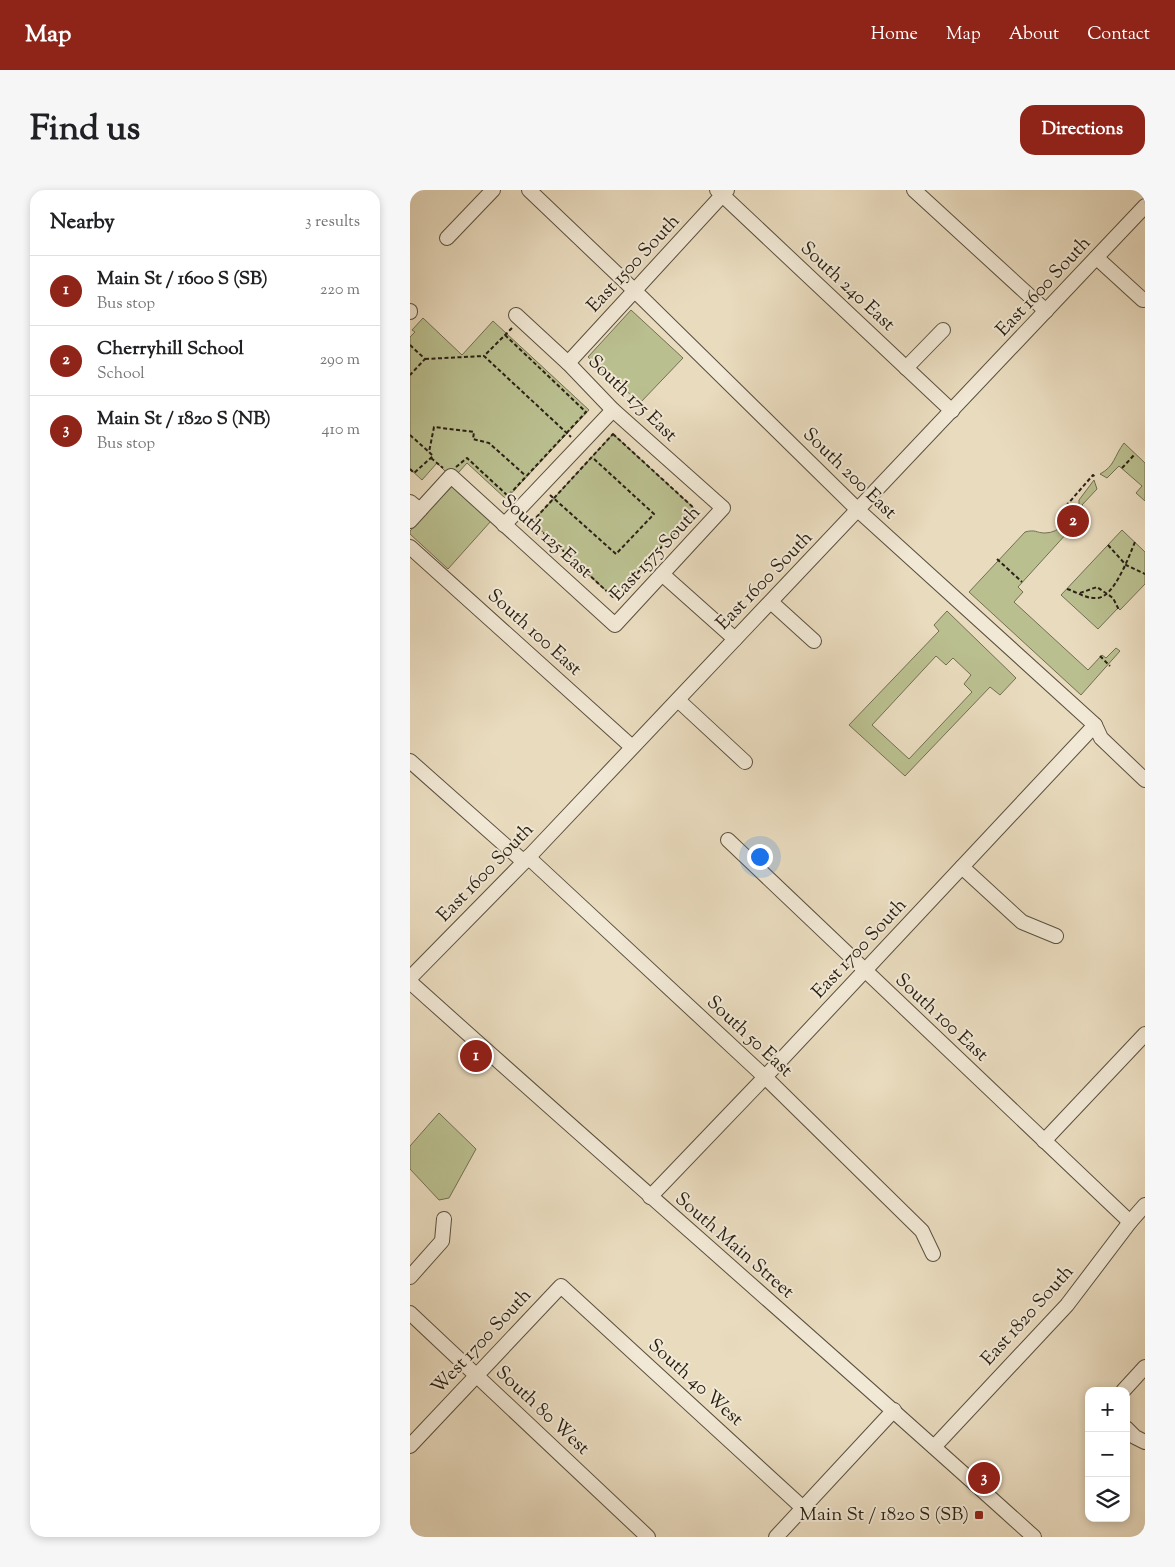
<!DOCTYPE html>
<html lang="en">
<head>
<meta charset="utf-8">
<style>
	:root { --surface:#fff; --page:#f6f6f6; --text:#202124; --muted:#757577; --line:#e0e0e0; --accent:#8f2418 }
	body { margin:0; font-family:"Sorts Mill Goudy",serif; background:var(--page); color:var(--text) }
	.controls { position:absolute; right:15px; bottom:15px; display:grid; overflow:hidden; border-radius:10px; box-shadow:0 2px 8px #0003 }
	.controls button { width:45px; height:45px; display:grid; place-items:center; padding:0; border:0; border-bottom:1px solid var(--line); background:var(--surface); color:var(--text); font:25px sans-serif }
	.you { position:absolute; left:349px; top:666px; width:18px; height:18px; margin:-12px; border:4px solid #fff; border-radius:50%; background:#1a73e8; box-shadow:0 0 0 8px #1a73e833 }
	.badge { display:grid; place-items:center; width:32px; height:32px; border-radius:50%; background:var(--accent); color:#fff; font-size:16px; font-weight:700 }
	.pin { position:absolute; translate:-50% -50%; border:2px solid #fff; box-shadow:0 1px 5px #0006 }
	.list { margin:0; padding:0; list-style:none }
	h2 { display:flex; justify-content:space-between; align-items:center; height:65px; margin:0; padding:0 20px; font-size:21px }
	h2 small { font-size:16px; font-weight:400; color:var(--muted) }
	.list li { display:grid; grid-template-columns:32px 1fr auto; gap:15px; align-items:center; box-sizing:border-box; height:70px; padding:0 20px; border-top:1px solid var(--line) }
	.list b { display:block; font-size:19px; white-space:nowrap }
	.list p { margin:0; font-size:16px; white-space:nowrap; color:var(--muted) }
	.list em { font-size:16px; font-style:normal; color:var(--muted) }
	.icon { flex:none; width:28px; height:28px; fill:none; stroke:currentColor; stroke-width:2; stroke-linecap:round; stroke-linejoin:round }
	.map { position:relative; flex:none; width:735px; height:1347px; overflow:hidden; border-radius:15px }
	header { display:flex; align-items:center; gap:30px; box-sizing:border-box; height:70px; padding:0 25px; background:var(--accent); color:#fff }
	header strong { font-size:24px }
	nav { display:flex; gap:28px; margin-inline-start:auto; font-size:18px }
	.intro { display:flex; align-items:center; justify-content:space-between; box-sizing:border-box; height:120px; padding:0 30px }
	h1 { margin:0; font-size:35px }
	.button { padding:12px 22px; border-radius:15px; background:var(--accent); color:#fff; font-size:18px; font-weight:700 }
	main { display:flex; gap:30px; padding:0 30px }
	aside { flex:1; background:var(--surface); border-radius:15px; box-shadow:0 2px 8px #0003 }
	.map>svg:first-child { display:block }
	.green { fill:#babf8f; stroke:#727052; fill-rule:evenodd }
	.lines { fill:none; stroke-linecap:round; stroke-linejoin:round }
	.minor-casing { stroke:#5a503f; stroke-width:16 }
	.path { stroke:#2a2115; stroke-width:2; stroke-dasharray:4 2.5; stroke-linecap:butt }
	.minor { stroke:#f1e8d5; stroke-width:14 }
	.poi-dot { fill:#8f2418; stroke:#f1e8d5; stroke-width:2 }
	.labels { text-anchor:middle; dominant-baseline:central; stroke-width:4; stroke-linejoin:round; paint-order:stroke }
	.street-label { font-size:19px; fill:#2a2115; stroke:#f1e8d5 }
	.poi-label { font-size:19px; fill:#2a2115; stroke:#f1e8d5; text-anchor:end }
</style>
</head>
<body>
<header>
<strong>Map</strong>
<nav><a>Home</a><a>Map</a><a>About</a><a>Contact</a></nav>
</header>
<div class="intro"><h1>Find us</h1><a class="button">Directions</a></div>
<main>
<aside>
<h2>Nearby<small>3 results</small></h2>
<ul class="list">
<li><span class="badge">1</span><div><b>Main St / 1600 S (SB)</b><p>Bus stop</p></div><em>220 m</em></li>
<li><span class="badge">2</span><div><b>Cherryhill School</b><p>School</p></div><em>290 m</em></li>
<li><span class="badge">3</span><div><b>Main St / 1820 S (NB)</b><p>Bus stop</p></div><em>410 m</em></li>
</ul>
</aside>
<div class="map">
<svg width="735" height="1347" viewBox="0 0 735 1347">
	<rect width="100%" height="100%" fill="#e9dbbe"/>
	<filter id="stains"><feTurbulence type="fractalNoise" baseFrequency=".004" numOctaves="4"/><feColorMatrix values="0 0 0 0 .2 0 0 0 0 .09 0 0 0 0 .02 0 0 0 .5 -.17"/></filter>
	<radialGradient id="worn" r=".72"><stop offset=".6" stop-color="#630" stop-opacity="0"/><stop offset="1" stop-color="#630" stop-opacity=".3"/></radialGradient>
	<g class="green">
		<polygon points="221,120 273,168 230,213 178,167"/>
		<polygon points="13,128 52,165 83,131 179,220 96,309 57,273 48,283 37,283 27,273 12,290 0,279 0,147 5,142 2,140"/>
		<polygon points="203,244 286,320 204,408 122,332"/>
		<path d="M 714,253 L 735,273 L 735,311 L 726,303 L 732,296 L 709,276 L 697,288 L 690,284 C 705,276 704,266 714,253 Z"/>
		<path d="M 684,290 L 687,299 L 672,315 L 677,321 L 608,397 L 613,402 L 604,412 L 678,480 L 692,465 L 696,468 L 706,458 L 710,461 L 671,505 L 559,402 L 615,342 C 626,339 626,343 635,343 C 650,343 660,329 669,319 L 669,310 Z"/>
		<polygon points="42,296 81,331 38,379 0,344 0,341"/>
		<polygon points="712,340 735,362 735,394 710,420 708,418 688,439 651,405"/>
		<path d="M 537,421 L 606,488 L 590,505 L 580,497 L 495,586 L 439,535 L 529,441 L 524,435 ZM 526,466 L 536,475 L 543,468 L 561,485 L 554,494 L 562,502 L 499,569 L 462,535 Z"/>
		<polygon points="29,923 66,959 39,1008 29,1010 0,979 0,956"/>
	</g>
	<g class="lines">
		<defs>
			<g id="minor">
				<polyline points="119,0 225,101 448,320 685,535 691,548 735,590"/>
				<polyline points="307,0 542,221"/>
				<polyline points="504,0 636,121"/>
				<polyline points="37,48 83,0"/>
				<polyline points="687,68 733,110"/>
				<polyline points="0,122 0,121"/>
				<polyline points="158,173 317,0"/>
				<polyline points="496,178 533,140"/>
				<polyline points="0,312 10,320"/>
				<polyline points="0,331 41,286 205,435 313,318 203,220 158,173 106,125"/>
				<polyline points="94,335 203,220"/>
				<polyline points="0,357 222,557"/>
				<polyline points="252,384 325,449"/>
				<polyline points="361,412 404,451"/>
				<polyline points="268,510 335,572"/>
				<polyline points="0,571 114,672"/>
				<polyline points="318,650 720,1032"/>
				<polyline points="118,667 355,887 512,1041 523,1064"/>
				<polyline points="552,677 612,732 646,746"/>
				<polyline points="0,788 114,672 735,16"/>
				<path d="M 0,792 C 207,978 417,1160 624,1347"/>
				<polyline points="634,951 735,844"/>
				<polyline points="240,1007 355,887 685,535"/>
				<polyline points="0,1087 32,1051 34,1029"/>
				<polyline points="0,1123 238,1347"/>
				<polyline points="713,1201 735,1177"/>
				<polyline points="716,1238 725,1247 735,1252"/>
				<polyline points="0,1256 151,1096 393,1318"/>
				<polyline points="524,1257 657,1115 720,1032 735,1015"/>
				<polyline points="366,1347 484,1220"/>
			</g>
		</defs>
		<use href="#minor" class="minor-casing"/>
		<g class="path">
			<polyline points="102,138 74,166 161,247"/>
			<polyline points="0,155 15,169 0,185"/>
			<polyline points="15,169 74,166"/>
			<polygon points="203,244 286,320 204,408 122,332"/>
			<polyline points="0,245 19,262"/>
			<polyline points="21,268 33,278"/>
			<polyline points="46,277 57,268 98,306 176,222 95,145"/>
			<polyline points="712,278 725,264"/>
			<polyline points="0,279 4,283 23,266 19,262 24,237 64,242 63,249 79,253 116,286"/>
			<polyline points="140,305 206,364 244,324 183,268"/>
			<polyline points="656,316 683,285 686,288"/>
			<polyline points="698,355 716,375 735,384"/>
			<polyline points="587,369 612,392"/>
			<path d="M 657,399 C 667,402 676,409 687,408 C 704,408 719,366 725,352"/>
			<polyline points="670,403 687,397 703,408 709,420"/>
			<polyline points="690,466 700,476"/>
		</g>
		<use href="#minor" class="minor"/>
	</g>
	<rect class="poi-dot" x="564" y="1320" width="10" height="10" rx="2.5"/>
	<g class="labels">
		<g class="street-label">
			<text transform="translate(224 74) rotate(-47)">East 1500 South</text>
			<text transform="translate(437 97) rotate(43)">South 240 East</text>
			<text transform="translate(634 97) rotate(-47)">East 1600 South</text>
			<text transform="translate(222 209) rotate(44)">South 175 East</text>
			<text transform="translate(439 284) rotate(44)">South 200 East</text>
			<text transform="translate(136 347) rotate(42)">South 125 East</text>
			<text transform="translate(246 364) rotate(-47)">East 1575 South</text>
			<text transform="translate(355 391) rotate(-46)">East 1600 South</text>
			<text transform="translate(124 443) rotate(42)">South 100 East</text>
			<text transform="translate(76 683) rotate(-46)">East 1600 South</text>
			<text transform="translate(450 759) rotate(-47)">East 1700 South</text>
			<text transform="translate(531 828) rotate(43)">South 100 East</text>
			<text transform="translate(339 847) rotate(43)">South 50 East</text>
			<text transform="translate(324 1056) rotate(41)">South Main Street</text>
			<text transform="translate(618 1126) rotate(-48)">East 1820 South</text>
			<text transform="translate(72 1152) rotate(-47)">West 1700 South</text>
			<text transform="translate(285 1193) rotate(42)">South 40 West</text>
			<text transform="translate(132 1221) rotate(43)">South 80 West</text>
		</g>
		<g class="poi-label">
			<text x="559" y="1325">Main St / 1820 S (SB)</text>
		</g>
	</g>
	<rect width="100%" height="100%" filter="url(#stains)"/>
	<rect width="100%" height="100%" fill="url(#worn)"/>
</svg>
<div class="controls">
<button>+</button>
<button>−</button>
<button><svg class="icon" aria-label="layers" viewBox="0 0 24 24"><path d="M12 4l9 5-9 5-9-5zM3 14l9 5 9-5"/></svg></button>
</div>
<div class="you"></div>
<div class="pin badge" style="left:66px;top:866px">1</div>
<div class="pin badge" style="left:663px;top:331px">2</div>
<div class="pin badge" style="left:574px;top:1288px">3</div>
</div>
</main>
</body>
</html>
